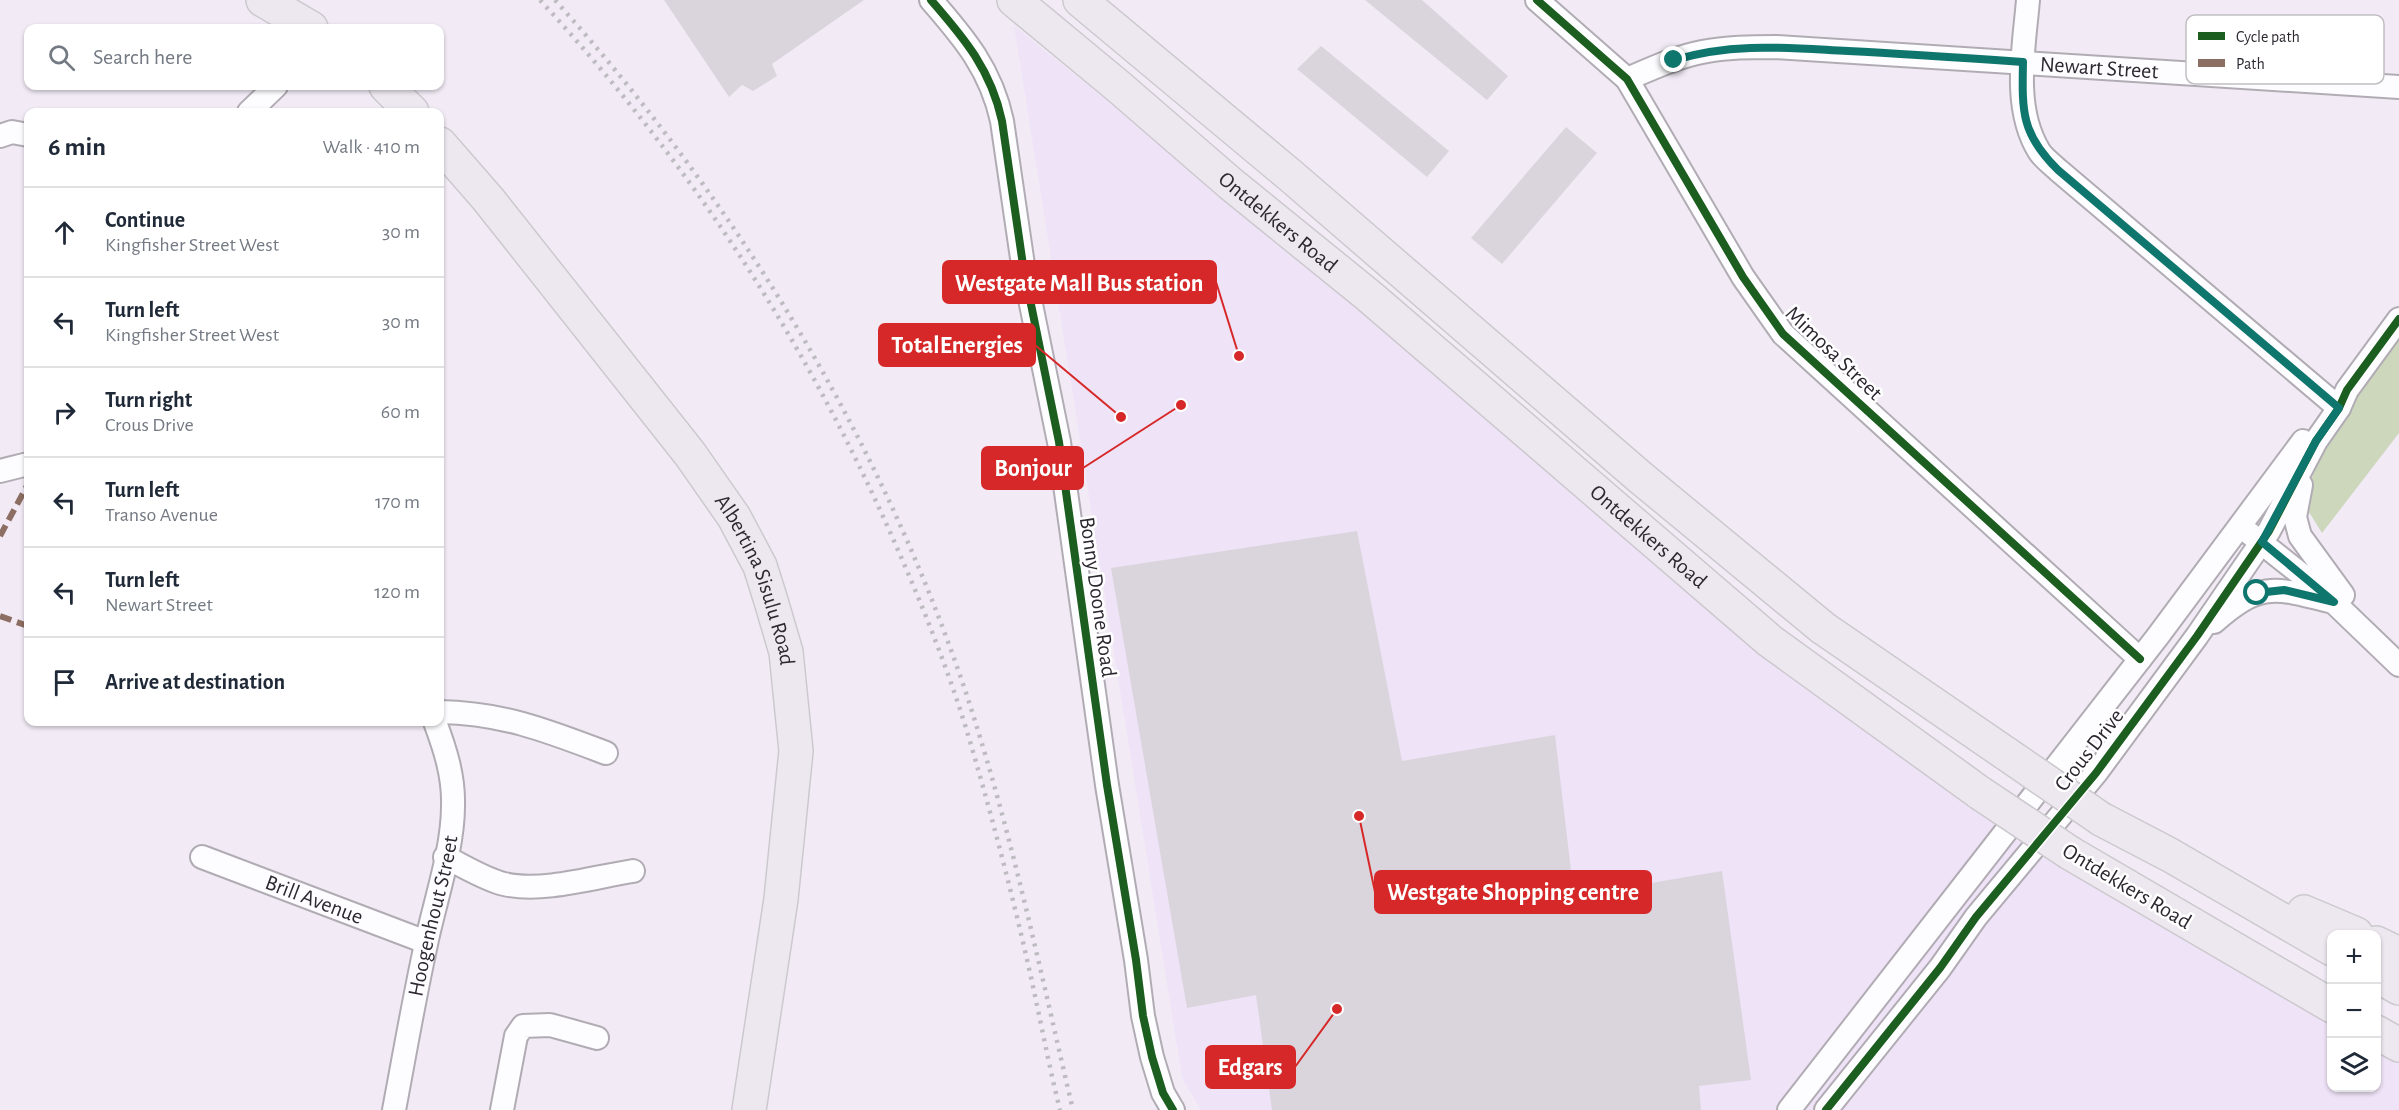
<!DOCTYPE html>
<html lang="en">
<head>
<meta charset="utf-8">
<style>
	:root { --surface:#fff; --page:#f6f6f7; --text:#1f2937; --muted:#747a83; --line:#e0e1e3 }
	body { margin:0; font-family:"Alegreya Sans",sans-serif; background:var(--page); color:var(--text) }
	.controls { position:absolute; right:18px; bottom:18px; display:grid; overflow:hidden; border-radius:12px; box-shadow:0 2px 4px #0004 }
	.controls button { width:54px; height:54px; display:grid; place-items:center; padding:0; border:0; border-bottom:2px solid var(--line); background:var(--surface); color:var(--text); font:30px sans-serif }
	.stop { position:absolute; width:18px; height:18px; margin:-14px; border:4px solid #0f766e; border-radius:50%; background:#fff }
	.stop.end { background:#0f766e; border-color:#fff; box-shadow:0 2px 6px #0008 }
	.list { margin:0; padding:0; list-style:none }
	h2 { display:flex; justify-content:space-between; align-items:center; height:78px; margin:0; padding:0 24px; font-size:26px }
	h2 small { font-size:20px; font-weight:400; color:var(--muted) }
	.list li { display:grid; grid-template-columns:39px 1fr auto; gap:18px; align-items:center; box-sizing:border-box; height:90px; padding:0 24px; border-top:2px solid var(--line) }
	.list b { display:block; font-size:22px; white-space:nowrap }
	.list p { margin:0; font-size:20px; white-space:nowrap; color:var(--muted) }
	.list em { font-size:20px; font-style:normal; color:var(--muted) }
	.icon { flex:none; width:33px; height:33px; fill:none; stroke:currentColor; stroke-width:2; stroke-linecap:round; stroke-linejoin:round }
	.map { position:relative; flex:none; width:2399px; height:1110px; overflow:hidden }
	.search { position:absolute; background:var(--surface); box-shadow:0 2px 4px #0004; left:24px; top:24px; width:420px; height:66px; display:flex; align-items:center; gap:15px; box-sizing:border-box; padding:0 21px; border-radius:12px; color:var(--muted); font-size:22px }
	.panel { position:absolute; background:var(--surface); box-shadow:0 2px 4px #0004; left:24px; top:108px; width:420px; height:618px; border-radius:12px }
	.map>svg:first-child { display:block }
	.built { fill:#efe3f7 }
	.green { fill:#cdd7bc }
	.building { fill:#dad5dd }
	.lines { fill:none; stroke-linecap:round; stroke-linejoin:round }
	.minor-casing { stroke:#b1acb4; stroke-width:26 }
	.primary-casing { stroke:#ccc9ce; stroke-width:36 }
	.minor { stroke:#fdfcfe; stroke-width:22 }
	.primary { stroke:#ede8ef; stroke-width:33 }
	.rail { stroke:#bebcc0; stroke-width:4.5; stroke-dasharray:3 6; stroke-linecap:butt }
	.primary-bridge-casing { stroke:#ccc9ce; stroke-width:36; stroke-linecap:butt }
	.primary-bridge { stroke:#ede8ef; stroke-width:33 }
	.quiet { stroke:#8d6e63; stroke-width:6; stroke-dasharray:12 6; stroke-linecap:butt }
	.cycleway-casing { stroke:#fff; stroke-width:11 }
	.cycleway { stroke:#1b5e20; stroke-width:8 }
	.route { stroke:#0f766e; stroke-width:8 }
	.labels { text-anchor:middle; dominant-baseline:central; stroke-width:5; stroke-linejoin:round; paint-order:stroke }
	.street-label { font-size:22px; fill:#2d2830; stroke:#fff }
	.key { fill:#fff; stroke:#c0bec1; stroke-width:1.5 }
	.key-label { font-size:16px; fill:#2d2830 }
	.leader { fill:none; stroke:#d62828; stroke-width:2 }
	.callout-dot { fill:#d62828; stroke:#fff; stroke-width:2 }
	.callout { fill:#d62828; stroke:#d62828; stroke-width:2 }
	.callout-label { font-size:24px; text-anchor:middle; font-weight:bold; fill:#fff }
</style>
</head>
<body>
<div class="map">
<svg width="2399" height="1110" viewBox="0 0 2399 1110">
	<rect width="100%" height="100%" fill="#f2ebf6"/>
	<polygon class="built" points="1014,26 2010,824 2331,1014 2332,1088 2376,1088 2377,1040 2399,1054 2399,1110 1201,1110 1182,1078"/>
	<polygon class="green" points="2399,338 2399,433 2322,533 2304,504 2314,471 2327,439"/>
	<g class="building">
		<polygon points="664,0 864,0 772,64 777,76 753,91 742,85 729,97"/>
		<polygon points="1365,0 1422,0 1508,76 1487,100"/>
		<polygon points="1321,46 1449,151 1427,177 1297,69"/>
		<polygon points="1566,127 1597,153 1502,264 1471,238"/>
		<polygon points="1357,531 1402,761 1555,735 1574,896 1722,871 1751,1080 1699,1086 1701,1110 1272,1110 1256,995 1187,1008 1111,568"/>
	</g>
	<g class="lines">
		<defs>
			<g id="minor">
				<path d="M 931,0 C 965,39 991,70 1002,121 L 1023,265 L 1059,442 L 1107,785 L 1136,960 L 1143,1016 L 1152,1057 L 1163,1093 L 1173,1110"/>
				<polyline points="1537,0 1627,79 1743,277 1783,334 2140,659"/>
				<path d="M 2028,0 C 2024,48 2012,107 2039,151 C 2043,158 2052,164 2058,170 L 2339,408"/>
				<path id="s1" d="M 1627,79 C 1651,69 1676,57 1702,52 C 1727,47 1751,47 1776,47 L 2399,87"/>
				<polyline points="249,112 276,86"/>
				<polyline points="0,136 12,132 28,135"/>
				<polyline points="0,471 28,464"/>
				<polyline points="2301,485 2295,517 2300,536 2343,595"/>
				<polyline points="2249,533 2321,590 2399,665"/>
				<path d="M 2214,622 C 2259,582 2274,587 2329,601"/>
				<path d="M 440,712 C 503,713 548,731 606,753"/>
				<path id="s2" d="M 202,857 L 426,942"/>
				<path d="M 445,857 C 464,866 484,879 504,884 C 542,893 595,877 633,871"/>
				<path id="s3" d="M 394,1110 C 405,1052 415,993 428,935 C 437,895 453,847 453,806 C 454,776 445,749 435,722"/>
				<polyline points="502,1110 516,1036 523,1026 550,1025 597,1038"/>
				<polyline points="1789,1110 2158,636 2303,441"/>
				<polyline points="1826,1110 1940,968 1976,917 2096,773 2197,636 2269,531 2316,441 2339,408 2347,390 2399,319"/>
			</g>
			<g id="primary">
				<polyline points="263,0 311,28"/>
				<path id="s4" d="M 1014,0 L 1119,87 L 1231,184 L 1369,296 L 1770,641 L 1980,793"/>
				<polyline points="1080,0 1291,176 1641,478 1823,628 2008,755"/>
				<polyline points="386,86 412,112"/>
				<path id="s5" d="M 440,144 L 488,199 L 690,454 L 734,517 L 760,566 L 771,601 L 786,652 L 796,751 L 781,899 L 749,1110"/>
				<polyline points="2101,819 2170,855 2332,949"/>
				<polyline points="2070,853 2332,1006"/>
				<polyline points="2304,912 2356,934"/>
				<polyline points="2376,943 2399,954"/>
				<polyline points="2376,975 2399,988"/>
				<polyline points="2376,1032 2399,1045"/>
			</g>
		</defs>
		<use href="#minor" class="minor-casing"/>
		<use href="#primary" class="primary-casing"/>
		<use href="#minor" class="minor"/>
		<use href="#primary" class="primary"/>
		<g class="rail">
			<path d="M 540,0 C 690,163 805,339 894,541 C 921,602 946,664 966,728 C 989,805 1010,885 1028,964 C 1039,1012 1048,1062 1060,1110"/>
			<path d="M 555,0 C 735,201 880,436 966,693 C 1011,829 1040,970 1073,1110"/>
		</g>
		<defs>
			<g id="primary-bridge">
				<polyline points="2008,755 2101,819"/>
				<polyline points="1980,793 2070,853"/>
			</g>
		</defs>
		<use href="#primary-bridge" class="primary-bridge-casing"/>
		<use href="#primary-bridge" class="primary-bridge"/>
		<g class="quiet">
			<polyline points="0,536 28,484"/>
			<polyline points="0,616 28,626"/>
		</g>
		<defs>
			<g id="cycleway">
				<path d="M 931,0 C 965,39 991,70 1002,121 L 1023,265 L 1059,442 L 1107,785 L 1136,960 L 1143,1016 L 1152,1057 L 1163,1093 L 1173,1110"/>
				<polyline points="1537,0 1627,79 1743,277 1783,334 2140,659"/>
				<polyline points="1826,1110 1940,968 1976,917 2096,773 2197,636 2269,531 2316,441 2339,408 2347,390 2399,319"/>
			</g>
		</defs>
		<use href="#cycleway" class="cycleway-casing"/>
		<use href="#cycleway" class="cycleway"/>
	</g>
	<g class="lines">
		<path class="route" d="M 1674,60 C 1734,42 1787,48 1848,51 C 1907,54 1965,58 2023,62 C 2022,111 2021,134 2058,170 L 2339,408 L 2316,441 L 2262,542 L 2334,602 L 2284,590 L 2257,593"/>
	</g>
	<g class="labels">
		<g class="street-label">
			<text stroke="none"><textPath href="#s1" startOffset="478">Newart Street</textPath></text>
			<text stroke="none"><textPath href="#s4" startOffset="345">Ontdekkers Road</textPath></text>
			<text transform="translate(1834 353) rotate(44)">Mimosa Street</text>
			<text stroke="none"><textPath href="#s4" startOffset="831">Ontdekkers Road</textPath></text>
			<text stroke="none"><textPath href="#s5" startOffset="542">Albertina Sisulu Road</textPath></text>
			<text transform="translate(1098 597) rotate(82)">Bonny Doone Road</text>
			<text transform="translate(2089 750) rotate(-52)">Crous Drive</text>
			<text transform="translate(2127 886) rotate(31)">Ontdekkers Road</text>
			<text stroke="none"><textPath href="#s2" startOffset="120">Brill Avenue</textPath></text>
			<text stroke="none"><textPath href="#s3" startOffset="198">Hoogenhout Street</textPath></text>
		</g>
	</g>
	<rect x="2186" y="15" width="198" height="69" rx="9" class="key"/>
	<rect x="2198" y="32" width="27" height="8" fill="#1b5e20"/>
	<rect x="2198" y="59" width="27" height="8" fill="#8d6e63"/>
	<g class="key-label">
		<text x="2236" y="42">Cycle path</text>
		<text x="2236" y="69">Path</text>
	</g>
	<path class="leader" d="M1239 356L1216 282M1121 417L1035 345M1181 405L1083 468M1359 816L1375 892M1337 1009L1295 1067"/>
	<g class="callout-dot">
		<circle cx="1239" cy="356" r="6"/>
		<circle cx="1121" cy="417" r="6"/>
		<circle cx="1181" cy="405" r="6"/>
		<circle cx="1359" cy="816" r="6"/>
		<circle cx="1337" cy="1009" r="6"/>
	</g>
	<g class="callout">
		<rect x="943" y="261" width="273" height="42" rx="6"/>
		<rect x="879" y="324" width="156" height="42" rx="6"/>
		<rect x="982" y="447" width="101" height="42" rx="6"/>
		<rect x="1375" y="871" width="276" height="42" rx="6"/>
		<rect x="1206" y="1046" width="89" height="42" rx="6"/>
	</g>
	<g class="callout-label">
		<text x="1079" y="291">Westgate Mall Bus station</text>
		<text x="957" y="353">TotalEnergies</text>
		<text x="1033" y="476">Bonjour</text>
		<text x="1513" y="900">Westgate Shopping centre</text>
		<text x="1250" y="1075">Edgars</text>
	</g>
</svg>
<div class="controls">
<button>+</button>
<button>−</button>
<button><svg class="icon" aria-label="layers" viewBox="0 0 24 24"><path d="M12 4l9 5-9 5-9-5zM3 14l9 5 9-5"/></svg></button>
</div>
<div class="stop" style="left:2257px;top:593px"></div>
<div class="stop end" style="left:1674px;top:60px"></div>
<div class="search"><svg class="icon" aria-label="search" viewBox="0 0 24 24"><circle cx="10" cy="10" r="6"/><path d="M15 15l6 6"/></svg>Search here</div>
<section class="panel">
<h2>6 min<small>Walk · 410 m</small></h2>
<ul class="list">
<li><svg class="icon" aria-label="ahead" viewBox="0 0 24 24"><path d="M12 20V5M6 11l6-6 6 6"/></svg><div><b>Continue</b><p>Kingfisher Street West</p></div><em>30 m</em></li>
<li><svg class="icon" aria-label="left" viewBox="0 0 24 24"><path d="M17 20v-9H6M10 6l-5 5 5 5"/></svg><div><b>Turn left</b><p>Kingfisher Street West</p></div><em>30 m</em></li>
<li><svg class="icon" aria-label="right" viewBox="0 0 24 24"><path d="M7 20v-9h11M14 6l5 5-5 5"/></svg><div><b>Turn right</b><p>Crous Drive</p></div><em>60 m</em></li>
<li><svg class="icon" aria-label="left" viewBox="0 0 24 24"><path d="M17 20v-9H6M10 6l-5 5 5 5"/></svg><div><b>Turn left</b><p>Transo Avenue</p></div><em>170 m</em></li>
<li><svg class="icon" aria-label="left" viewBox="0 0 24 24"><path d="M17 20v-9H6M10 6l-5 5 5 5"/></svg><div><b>Turn left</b><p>Newart Street</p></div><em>120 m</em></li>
<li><svg class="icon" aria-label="arrive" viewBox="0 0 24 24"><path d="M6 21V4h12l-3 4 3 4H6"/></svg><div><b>Arrive at destination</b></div></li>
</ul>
</section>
</div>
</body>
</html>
